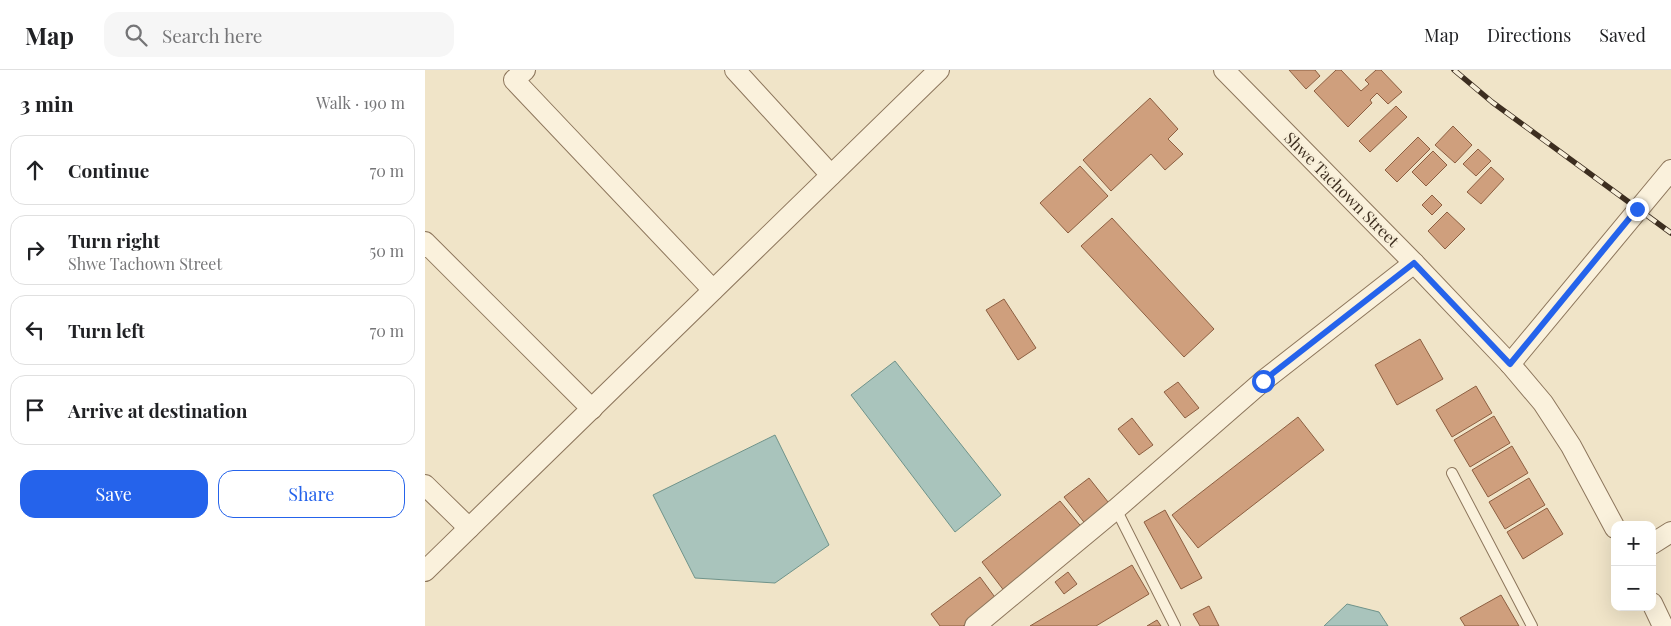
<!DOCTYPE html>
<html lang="en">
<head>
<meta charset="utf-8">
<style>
	:root { --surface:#fff; --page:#f6f6f6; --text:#202124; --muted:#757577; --line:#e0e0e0; --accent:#2563eb }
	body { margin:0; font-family:"Playfair Display",serif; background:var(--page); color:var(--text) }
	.controls { position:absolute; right:15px; bottom:15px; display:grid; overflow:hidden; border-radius:10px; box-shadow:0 5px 20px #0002 }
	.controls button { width:45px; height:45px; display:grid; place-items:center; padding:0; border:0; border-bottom:1px solid var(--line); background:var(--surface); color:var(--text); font:25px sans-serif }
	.stop { position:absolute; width:15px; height:15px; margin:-11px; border:4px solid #2563eb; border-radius:50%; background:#fff }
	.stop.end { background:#2563eb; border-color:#fff; box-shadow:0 1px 5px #0008 }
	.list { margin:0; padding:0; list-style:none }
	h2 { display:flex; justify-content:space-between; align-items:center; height:65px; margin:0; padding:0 20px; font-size:21px }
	h2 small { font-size:16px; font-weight:400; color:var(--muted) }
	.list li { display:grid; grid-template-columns:32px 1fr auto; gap:15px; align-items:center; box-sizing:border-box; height:70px; margin:0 10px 10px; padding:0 10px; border:1px solid var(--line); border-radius:15px }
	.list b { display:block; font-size:19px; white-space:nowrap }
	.list p { margin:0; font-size:16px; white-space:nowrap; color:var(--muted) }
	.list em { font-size:16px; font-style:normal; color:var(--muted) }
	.actions { display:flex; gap:10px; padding:15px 20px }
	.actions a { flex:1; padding:11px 0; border:1px solid var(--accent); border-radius:15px; text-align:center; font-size:18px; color:var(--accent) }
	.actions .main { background:var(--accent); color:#fff }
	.icon { flex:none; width:28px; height:28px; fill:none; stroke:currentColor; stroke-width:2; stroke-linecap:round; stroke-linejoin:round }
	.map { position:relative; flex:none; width:1246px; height:556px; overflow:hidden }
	header { display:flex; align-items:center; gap:30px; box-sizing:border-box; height:70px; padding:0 25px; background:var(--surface); border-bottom:1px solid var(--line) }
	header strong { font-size:24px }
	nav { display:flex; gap:28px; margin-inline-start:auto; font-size:18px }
	.search { width:350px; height:45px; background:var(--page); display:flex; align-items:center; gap:12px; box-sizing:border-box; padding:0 18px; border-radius:15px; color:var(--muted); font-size:19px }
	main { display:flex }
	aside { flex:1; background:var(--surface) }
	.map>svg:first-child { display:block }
	.water { fill:#a9c4bc; stroke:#6f938a }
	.building { fill:#cf9f7d; stroke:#8d5f41 }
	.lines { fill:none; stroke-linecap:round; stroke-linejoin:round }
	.lane-casing { stroke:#8d765c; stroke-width:12 }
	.street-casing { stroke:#8d765c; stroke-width:22 }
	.lane { stroke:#faf1dc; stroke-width:10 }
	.street { stroke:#faf1dc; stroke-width:20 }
	.rail-casing { stroke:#3d2e20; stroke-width:5.5 }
	.rail { stroke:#f7eed8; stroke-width:4; stroke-dasharray:11; stroke-linecap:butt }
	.route { stroke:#2563eb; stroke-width:6 }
	.labels { text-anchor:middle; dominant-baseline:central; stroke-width:4; stroke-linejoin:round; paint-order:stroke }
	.street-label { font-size:16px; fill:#3d2e20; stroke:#f7eed8 }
</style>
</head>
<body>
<header>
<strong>Map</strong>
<div class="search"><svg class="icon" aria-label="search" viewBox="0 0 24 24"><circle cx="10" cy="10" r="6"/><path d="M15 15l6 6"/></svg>Search here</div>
<nav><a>Map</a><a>Directions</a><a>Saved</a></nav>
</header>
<main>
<aside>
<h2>3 min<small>Walk · 190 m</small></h2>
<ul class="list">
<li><svg class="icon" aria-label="ahead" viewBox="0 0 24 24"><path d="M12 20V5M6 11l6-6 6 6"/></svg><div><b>Continue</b></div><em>70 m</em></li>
<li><svg class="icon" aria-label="right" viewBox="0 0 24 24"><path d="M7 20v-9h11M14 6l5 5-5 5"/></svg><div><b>Turn right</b><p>Shwe Tachown Street</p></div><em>50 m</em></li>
<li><svg class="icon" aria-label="left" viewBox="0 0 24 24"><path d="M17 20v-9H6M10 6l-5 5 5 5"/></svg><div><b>Turn left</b></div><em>70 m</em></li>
<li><svg class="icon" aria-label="arrive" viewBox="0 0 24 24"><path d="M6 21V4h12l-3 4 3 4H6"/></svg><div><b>Arrive at destination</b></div></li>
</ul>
<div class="actions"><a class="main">Save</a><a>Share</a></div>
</aside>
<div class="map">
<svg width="1246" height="556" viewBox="0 0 1246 556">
	<rect width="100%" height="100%" fill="#f0e4c8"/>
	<g class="water">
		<polygon points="470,291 576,425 530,462 426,325"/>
		<polygon points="350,365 404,475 350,513 270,508 228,425"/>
		<polygon points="922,534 954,542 963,556 899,556"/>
	</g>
	<g class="building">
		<polygon points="864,0 890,0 895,6 881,19"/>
		<polygon points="911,0 916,0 936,21 944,14 940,10 951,0 956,0 977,22 963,34 952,23 945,30 947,33 923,57 889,21"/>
		<polygon points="725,28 753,59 743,69 758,84 740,100 726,84 686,121 658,90"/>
		<polygon points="971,36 982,47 945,82 934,71"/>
		<polygon points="1028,56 1047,75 1030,93 1010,75"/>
		<polygon points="993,67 1005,79 972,112 960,100"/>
		<polygon points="1053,79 1066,91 1051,106 1038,94"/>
		<polygon points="1008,81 1022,95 1001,116 987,102"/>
		<polygon points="655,96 683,126 643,163 615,133"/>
		<polygon points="1066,97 1079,109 1056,134 1042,122"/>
		<polygon points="1007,125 1017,135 1007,145 997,135"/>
		<polygon points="1022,142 1040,159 1020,179 1003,161"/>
		<polygon points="687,148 789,259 759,287 656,176"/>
		<polygon points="579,229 611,278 593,290 561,240"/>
		<polygon points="995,269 1018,309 972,335 950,295"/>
		<polygon points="753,312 774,338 760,348 739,322"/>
		<polygon points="1051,316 1067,343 1027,367 1011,340"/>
		<polygon points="1069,346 1085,373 1045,397 1029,370"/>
		<polygon points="873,347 899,380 773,478 747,445"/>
		<polygon points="707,348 728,375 714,385 693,359"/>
		<polygon points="1087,376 1103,403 1063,427 1047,400"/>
		<polygon points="664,408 687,437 662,456 639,427"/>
		<polygon points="1104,408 1120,435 1080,459 1064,432"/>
		<polygon points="635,431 659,460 580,522 557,492"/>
		<polygon points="1122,438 1138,464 1098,489 1082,462"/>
		<polygon points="740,440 777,508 756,519 719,452"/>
		<polygon points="707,495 724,524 671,556 605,556"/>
		<polygon points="643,502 652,514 639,524 630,512"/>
		<polygon points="555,507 572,530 538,556 515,556 506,544"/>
		<polygon points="1076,525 1094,556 1040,556 1035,548"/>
		<polygon points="784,536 794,556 775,556 768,544"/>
		<polygon points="732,550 736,556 722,556"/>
	</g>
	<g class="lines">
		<defs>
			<g id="lane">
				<polyline points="1027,403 1107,556"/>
				<polyline points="691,439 750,556"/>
			</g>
			<g id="street">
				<polyline points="100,0 89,10 288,220"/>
				<polyline points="310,0 406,105"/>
				<polyline points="799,0 989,193 1085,294 1118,333 1146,376 1190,458"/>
				<polyline points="0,172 167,339"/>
				<polyline points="1085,294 1246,100"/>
				<polyline points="0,415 44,458"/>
				<polyline points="1227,474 1246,462"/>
				<polyline points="0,501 514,0"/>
				<polyline points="1227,533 1238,556"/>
				<polyline points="550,556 691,439 838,311 989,193"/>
			</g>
		</defs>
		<use href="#lane" class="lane-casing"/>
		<use href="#street" class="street-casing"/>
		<use href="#lane" class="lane"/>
		<use href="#street" class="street"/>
		<defs>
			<polyline id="rail" points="1029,0 1067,32 1246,163"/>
		</defs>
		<use href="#rail" class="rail-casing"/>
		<use href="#rail" class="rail"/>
	</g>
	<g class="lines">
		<polyline class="route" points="838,311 989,193 1085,294 1212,139"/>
	</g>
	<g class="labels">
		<g class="street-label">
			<text transform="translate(917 119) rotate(45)">Shwe Tachown Street</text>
		</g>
	</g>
</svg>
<div class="controls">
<button>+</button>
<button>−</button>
</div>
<div class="stop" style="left:838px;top:311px"></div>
<div class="stop end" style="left:1212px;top:139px"></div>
</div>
</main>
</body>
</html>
